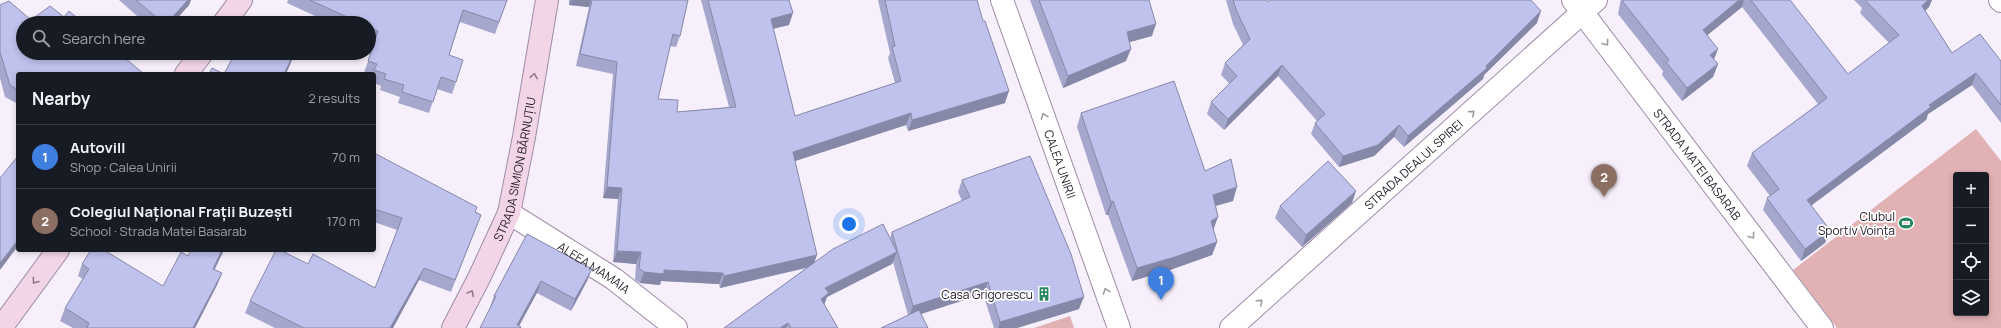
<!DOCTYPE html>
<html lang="en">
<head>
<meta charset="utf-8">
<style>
	:root { --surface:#171b24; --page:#242831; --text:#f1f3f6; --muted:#9ea1a6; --line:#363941; --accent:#0b8043 }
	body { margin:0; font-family:Manrope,sans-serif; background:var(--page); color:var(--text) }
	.controls { position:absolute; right:12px; bottom:12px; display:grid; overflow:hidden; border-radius:4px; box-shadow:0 2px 6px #0003 }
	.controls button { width:36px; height:36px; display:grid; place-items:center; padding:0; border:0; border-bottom:1px solid var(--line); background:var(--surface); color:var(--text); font:20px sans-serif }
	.you { position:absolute; left:849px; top:224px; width:14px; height:14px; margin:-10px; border:3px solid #fff; border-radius:50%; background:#1a73e8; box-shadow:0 0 0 6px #1a73e833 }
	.badge { display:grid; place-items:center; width:26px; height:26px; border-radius:50%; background:var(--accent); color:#fff; font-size:13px; font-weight:700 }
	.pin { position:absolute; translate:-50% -33px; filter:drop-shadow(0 1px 2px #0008) }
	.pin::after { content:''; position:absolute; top:21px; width:14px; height:12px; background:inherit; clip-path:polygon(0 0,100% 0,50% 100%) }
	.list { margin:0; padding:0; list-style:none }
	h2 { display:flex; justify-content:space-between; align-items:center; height:52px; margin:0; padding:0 16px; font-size:17px }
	h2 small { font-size:13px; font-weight:400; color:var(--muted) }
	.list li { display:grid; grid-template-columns:26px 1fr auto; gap:12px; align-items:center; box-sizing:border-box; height:64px; padding:0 16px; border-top:1px solid var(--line) }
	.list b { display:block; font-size:15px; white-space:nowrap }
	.list p { margin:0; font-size:13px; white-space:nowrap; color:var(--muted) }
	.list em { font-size:13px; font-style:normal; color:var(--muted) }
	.icon { flex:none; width:22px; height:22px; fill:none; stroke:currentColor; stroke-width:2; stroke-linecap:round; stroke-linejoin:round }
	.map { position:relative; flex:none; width:2001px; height:328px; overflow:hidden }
	.search { position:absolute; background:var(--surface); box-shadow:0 2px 6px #0003; left:16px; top:16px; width:360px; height:44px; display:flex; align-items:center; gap:10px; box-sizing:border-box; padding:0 14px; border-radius:22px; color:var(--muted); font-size:15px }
	.panel { position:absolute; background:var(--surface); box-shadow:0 2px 6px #0003; left:16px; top:72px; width:360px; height:180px; border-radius:4px }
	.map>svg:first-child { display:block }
	.green { fill:#e2b1b4; fill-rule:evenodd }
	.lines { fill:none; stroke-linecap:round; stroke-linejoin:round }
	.minor-casing { stroke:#9c8ba7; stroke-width:24 }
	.tertiary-casing { stroke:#9c8ba7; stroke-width:24 }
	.secondary-casing { stroke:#9c8ba7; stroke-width:24 }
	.minor { stroke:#fff; stroke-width:22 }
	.tertiary { stroke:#fff; stroke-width:22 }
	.secondary { stroke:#f3d5e8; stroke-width:22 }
	.wall { fill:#a5a7cd }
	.shaded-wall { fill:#8688a7 }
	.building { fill:#c0c2ee; stroke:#8688a7 }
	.oneway { stroke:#9f9ca0 }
	.oneway2 { stroke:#8e7c8a }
	.labels { text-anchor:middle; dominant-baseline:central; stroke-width:3.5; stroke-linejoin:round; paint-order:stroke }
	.street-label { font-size:12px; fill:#29222d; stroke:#fff }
	.poi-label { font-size:12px; fill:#29222d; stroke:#fff; text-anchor:end }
</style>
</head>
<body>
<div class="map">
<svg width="2001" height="328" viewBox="0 0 2001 328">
	<rect width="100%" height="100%" fill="#f7f0fc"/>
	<g class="green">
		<path d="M 1976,129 L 2001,161 L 2001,328 L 1837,328 L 1793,270 ZM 1956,175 L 1986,175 L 1986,313 L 1956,313 Z"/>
		<polygon points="1070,316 1074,328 1034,328"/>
	</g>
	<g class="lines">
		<defs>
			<g id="minor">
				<path id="s1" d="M 1573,0 L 1822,328"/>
				<polyline points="2000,0 2001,1"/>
				<path id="s2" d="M 509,213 L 614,279 L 676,328"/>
			</g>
			<g id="tertiary">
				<path id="s3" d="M 1002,0 L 1119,328"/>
				<path id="s4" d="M 1231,328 L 1596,0"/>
			</g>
			<g id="secondary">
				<polyline points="224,23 241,0"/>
				<polyline points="186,74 202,53"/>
				<polyline points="1,328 58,250"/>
				<path id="s5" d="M 453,328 L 479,278 L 509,213 L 524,137 L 547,0"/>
			</g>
		</defs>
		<use href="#minor" class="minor-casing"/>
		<use href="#tertiary" class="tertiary-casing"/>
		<use href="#secondary" class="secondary-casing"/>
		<use href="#minor" class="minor"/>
		<use href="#tertiary" class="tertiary"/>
		<use href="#secondary" class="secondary"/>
	</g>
	<g class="wall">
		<polygon points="119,0 191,0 189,5 173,23 145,23"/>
		<polygon points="288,0 507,0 495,34 460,22 449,55 456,82 452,94 437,89 429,113 398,103 400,97 380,90 381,86 374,83 374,74 368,74 364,73 374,43 369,41 369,23 330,23 287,3"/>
		<polygon points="569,0 688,0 680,36 676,47 670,46 658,99 677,112 729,107 701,0 789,0 789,25 773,29 795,116 895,83 888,58 890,53 878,0 977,0 1005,103 908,131 906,125 795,161 815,263 890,238 892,232 962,201 958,192 962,180 1079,309 1017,328 994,328 983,294 908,315 893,262 892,264 827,297 824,305 838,328 724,328 807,268 720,288 719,284 661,281 660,285 640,283 635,280 636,264 613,262 618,199 603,198 613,74 576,66 589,7 569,5"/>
		<polygon points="1030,0 1149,0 1152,36 1129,42 1126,61 1063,88"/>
		<polygon points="1226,0 1266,0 1267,2 1537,23 1484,75 1483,79 1404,147 1394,137 1374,156 1339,167 1311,134 1315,123 1317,121 1278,76 1224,130 1207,114 1211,102 1230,84 1221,75 1225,63 1243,45 1233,24"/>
		<polygon points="1621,0 1790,0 1848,74 1889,43 1860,13 1862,8 1854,0 1932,0 1929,7 1925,11 1952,53 2001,61 2001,123 1972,85 1928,114 1926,120 1811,206 1830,230 1825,243 1801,261 1763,210 1767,198 1770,196 1747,166 1752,153 1818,104 1742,7 1707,35 1714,60 1718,64 1713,77 1682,101 1662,75 1663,71 1618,14 1620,3"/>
		<polygon points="0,5 31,20 64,17 18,74 18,104 5,97 0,78"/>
		<polygon points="1081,113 1205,171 1233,201 1216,206 1213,231 1217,242 1212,255 1170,270 1132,281 1108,215 1106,215 1077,127"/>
		<polygon points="374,153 475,212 481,215 451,292 419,280 393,328 275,328 245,313 250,301 308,264 375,288 397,230 374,222"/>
		<polygon points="1352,203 1302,247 1275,218 1280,206"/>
		<polygon points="527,234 592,269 587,281 571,311 537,293 490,307 494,296"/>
		<polygon points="191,250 224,250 214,270 222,273 217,285 195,328 73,328 60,321 65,308 83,279 78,276 82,264 163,286 188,256"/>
	</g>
	<g class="shaded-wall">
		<polygon points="188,0 191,0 189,5 173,23 167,23"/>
		<polygon points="571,0 591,0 589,7 569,5"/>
		<polygon points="1739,0 1744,0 1742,7 1699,42 1703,30"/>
		<polygon points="1928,0 1932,0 1929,7 1917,19 1922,6"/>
		<polygon points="1541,11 1537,23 1484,75 1483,79 1404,147 1408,136 1486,66"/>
		<polygon points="793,13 789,25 767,30 771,19"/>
		<polygon points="1156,24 1152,36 1123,44 1127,32"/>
		<polygon points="1131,49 1126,61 1063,88 1068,76"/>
		<polygon points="1718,49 1713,62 1710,55"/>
		<polygon points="294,53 295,53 293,58 286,74 284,74"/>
		<polygon points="1718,64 1713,77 1682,101 1687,88"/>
		<polygon points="1282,65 1278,76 1224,130 1228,119"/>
		<polygon points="1976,73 1972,85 1928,114 1926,120 1802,212 1807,200 1929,105"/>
		<polygon points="1009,91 1005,103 908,131 912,120"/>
		<polygon points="911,113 906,125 789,163 793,152"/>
		<polygon points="1399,125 1394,137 1374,156 1339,167 1343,156"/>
		<polygon points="607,187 622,188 618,199 603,198"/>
		<polygon points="1237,187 1233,201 1208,208 1213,195"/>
		<polygon points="1356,191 1352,203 1302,247 1306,235"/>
		<polygon points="1113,201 1108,215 1106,215 1111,202"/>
		<polygon points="1218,217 1213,231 1211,221"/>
		<polygon points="1830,230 1825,243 1801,261 1805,249"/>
		<polygon points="18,240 18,246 0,270 0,263"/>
		<polygon points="1217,242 1212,255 1170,270 1132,281 1137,268"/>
		<polygon points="222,250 224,250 209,281 213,269"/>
		<polygon points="617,251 641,252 636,264 613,262"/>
		<polygon points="897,252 892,264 827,297 824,305 821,299 825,288"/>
		<polygon points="817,255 813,266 720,288 724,276"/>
		<polygon points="424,268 419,280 393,328 390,328"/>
		<polygon points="592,269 587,281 571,311 575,299"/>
		<polygon points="664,270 723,273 719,284 661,281 660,285 640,283 644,272"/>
		<polygon points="222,273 217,285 195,328 193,328"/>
		<polygon points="541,281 537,293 518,328 517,325"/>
		<polygon points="988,282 983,294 909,318 913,306"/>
		<polygon points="1084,297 1079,309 1017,328 998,328 1000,322"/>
		<polygon points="788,323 786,328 780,328"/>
	</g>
	<g class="building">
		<polygon points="136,0 188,0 167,23 163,23"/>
		<polygon points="310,0 507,0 499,22 463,10 449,55 463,60 456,82 441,77 433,102 402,92 404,85 384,79 386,74 374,70 377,64 368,61 378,31 369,27 369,23 360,23"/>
		<polygon points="592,0 688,0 680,36 673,34 658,99 678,100 677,112 736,107 708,0 789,0 793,13 771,19 795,116 901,81 892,47 895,46 885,0 977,0 983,21 985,21 1009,91 912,120 911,113 793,152 817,255 724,276 723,273 664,270 664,274 644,272 639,268 641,252 617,251 622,188 607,187 617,62 580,54"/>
		<polygon points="1039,0 1149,0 1156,24 1127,32 1131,49 1068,76"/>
		<polygon points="1233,0 1266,0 1267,2 1269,0 1531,0 1541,11 1486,66 1487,68 1408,136 1399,125 1378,145 1343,156 1315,123 1325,114 1282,65 1228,119 1211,102 1237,76 1225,63 1250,39 1237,12"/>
		<polygon points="1623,0 1739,0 1703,30 1718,49 1710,55 1718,64 1687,88 1666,62 1669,60 1623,2"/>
		<polygon points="1751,0 1790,0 1848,74 1899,35 1865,0 1928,0 1922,6 1952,53 1980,34 2001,61 2001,105 1976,73 1929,105 1931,107 1807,200 1830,230 1805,249 1767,198 1779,189 1752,153 1827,98"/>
		<polygon points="9,1 31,20 50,6 64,17 69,11 83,23 23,23 23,53 119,53 144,74 18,74 18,90 10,85 0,52 0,5"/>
		<polygon points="235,53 294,53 284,74 209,74 212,68 224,74"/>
		<polygon points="1174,81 1205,171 1231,159 1237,187 1213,195 1218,217 1211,221 1217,242 1175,257 1137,268 1113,201 1111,202 1081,113"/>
		<polygon points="374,153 477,207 475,212 481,215 455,280 424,268 390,328 304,328 250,301 276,250 280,250 308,264 313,254 375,288 402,218 374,209"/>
		<polygon points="18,156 18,240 0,263 0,178"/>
		<polygon points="1030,156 1071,254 1084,297 1000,322 988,282 913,306 892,232 970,197 962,180"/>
		<polygon points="1328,161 1356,191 1306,235 1280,206"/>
		<polygon points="883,224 897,252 825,288 829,293 821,299 838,328 791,328 788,323 780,328 724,328 833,249"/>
		<polygon points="527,234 592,269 575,299 541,281 517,325 521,327 520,328 480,328 496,296 494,296"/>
		<polygon points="91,250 104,250 163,286 181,252 188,256 191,250 222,250 213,269 222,273 193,328 87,328 89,323 65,308 89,269 82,264"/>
		<polygon points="919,310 928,328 881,328"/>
	</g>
	<defs><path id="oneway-chevron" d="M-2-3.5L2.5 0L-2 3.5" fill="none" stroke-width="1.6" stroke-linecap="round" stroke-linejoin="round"/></defs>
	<g class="oneway">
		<use href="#oneway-chevron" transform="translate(1606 43) rotate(53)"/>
		<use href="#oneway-chevron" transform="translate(1472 113) rotate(-42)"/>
		<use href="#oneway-chevron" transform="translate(1044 116) rotate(-110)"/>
		<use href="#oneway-chevron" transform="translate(1752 236) rotate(53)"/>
		<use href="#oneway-chevron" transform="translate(1106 291) rotate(-110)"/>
		<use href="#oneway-chevron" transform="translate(1260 302) rotate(-42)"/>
	</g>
	<g class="oneway2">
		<use href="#oneway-chevron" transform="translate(534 76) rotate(-81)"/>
		<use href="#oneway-chevron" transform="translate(35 281) rotate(126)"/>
		<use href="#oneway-chevron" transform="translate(471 293) rotate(-62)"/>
	</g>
	<defs>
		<symbol id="stadium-bare" viewBox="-9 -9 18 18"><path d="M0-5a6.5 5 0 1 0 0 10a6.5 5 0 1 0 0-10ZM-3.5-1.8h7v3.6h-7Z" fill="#288861" stroke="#fff" stroke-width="2.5" paint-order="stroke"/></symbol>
		<symbol id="building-bare" viewBox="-9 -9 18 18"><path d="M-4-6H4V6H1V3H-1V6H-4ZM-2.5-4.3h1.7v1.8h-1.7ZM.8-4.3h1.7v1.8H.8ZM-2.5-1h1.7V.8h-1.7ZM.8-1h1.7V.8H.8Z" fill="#288861" stroke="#fff" stroke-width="2.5" paint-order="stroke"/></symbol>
	</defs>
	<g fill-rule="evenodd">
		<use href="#stadium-bare" x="1896" y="213" width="20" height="20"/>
		<use href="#building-bare" x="1034" y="284" width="20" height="20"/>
	</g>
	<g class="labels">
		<g class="street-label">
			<text stroke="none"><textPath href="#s3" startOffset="174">CALEA UNIRII</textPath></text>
			<text stroke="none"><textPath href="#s4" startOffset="245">STRADA DEALUL SPIREI</textPath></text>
			<text stroke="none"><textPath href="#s1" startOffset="206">STRADA MATEI BASARAB</textPath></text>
			<text stroke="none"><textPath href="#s5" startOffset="172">STRADA SIMION BĂRNUȚIU</textPath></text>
			<text stroke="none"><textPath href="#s2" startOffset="101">ALEEA MAMAIA</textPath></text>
		</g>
		<g class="poi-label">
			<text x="1895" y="216">Clubul<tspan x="1895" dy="14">Sportiv Voința</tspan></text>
			<text x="1033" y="294">Casa Grigorescu</text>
		</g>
	</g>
</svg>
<div class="controls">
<button>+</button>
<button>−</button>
<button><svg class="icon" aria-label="locate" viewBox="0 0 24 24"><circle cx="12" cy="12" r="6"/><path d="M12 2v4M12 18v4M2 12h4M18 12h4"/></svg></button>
<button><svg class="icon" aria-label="layers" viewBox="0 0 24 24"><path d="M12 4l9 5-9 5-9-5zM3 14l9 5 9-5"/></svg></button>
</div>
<div class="you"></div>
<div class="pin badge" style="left:1161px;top:300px;background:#3f7fe0">1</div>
<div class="pin badge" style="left:1604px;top:197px;background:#8d6e63">2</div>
<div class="search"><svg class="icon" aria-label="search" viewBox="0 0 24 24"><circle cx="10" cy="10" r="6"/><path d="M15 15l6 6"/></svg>Search here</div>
<section class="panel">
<h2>Nearby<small>2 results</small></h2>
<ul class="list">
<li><span class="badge" style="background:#3f7fe0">1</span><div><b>Autovill</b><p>Shop · Calea Unirii</p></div><em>70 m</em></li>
<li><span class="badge" style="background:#8d6e63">2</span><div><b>Colegiul Național Frații Buzești</b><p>School · Strada Matei Basarab</p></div><em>170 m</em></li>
</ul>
</section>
</div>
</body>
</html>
